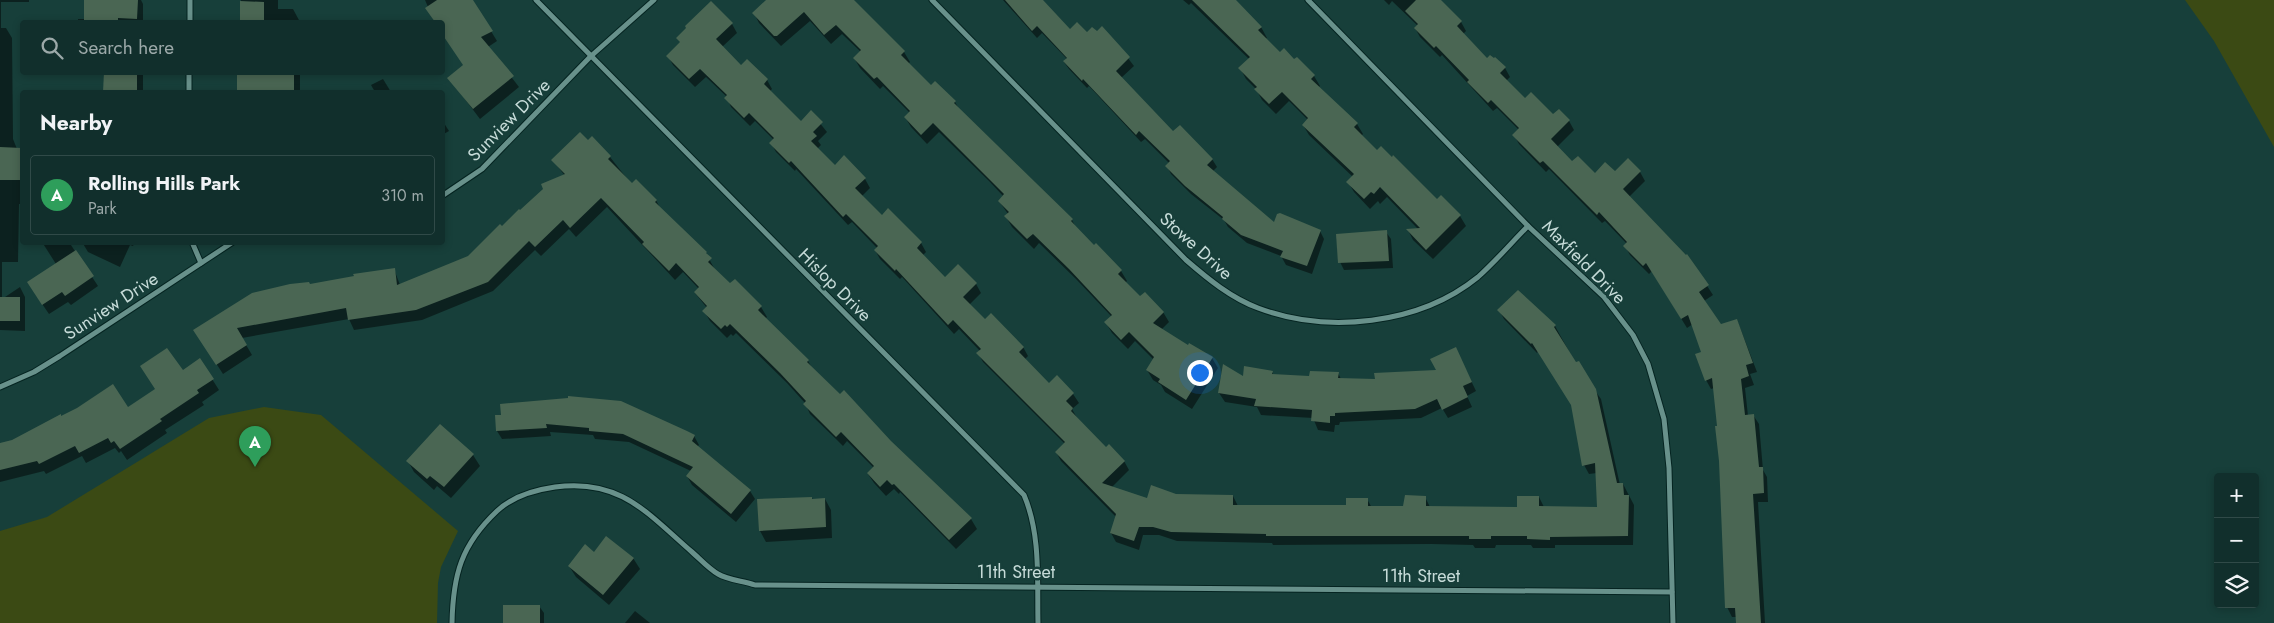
<!DOCTYPE html>
<html lang="en">
<head>
<meta charset="utf-8">
<style>
	:root { --surface:#112f2c; --page:#1e3b38; --text:#f1f3f6; --muted:#9ca9a9; --line:#304a48; --accent:#bca0f2 }
	body { margin:0; font-family:Jost,sans-serif; background:var(--page); color:var(--text) }
	.controls { position:absolute; right:15px; bottom:15px; display:grid; overflow:hidden; border-radius:5px; box-shadow:0 2px 8px #0003 }
	.controls button { width:45px; height:45px; display:grid; place-items:center; padding:0; border:0; border-bottom:1px solid var(--line); background:var(--surface); color:var(--text); font:25px sans-serif }
	.you { position:absolute; left:1199px; top:372px; width:18px; height:18px; margin:-12px; border:4px solid #fff; border-radius:50%; background:#1a73e8; box-shadow:0 0 0 8px #1a73e833 }
	.badge { display:grid; place-items:center; width:32px; height:32px; border-radius:50%; background:var(--accent); color:#fff; font-size:16px; font-weight:700 }
	.pin { position:absolute; translate:-50% -41px; filter:drop-shadow(0 1px 2px #0008) }
	.pin::after { content:''; position:absolute; top:26px; width:18px; height:15px; background:inherit; clip-path:polygon(0 0,100% 0,50% 100%) }
	.list { margin:0; padding:0; list-style:none }
	h2 { display:flex; justify-content:space-between; align-items:center; height:65px; margin:0; padding:0 20px; font-size:21px }
	h2 small { font-size:16px; font-weight:400; color:var(--muted) }
	.list li { display:grid; grid-template-columns:32px 1fr auto; gap:15px; align-items:center; box-sizing:border-box; height:80px; margin:0 10px 10px; padding:0 10px; border:1px solid var(--line); border-radius:5px }
	.list b { display:block; font-size:19px; white-space:nowrap }
	.list p { margin:0; font-size:16px; white-space:nowrap; color:var(--muted) }
	.list em { font-size:16px; font-style:normal; color:var(--muted) }
	.icon { flex:none; width:28px; height:28px; fill:none; stroke:currentColor; stroke-width:2; stroke-linecap:round; stroke-linejoin:round }
	.map { position:relative; flex:none; width:2274px; height:623px; overflow:hidden }
	.search { position:absolute; background:var(--surface); box-shadow:0 2px 8px #0003; left:20px; top:20px; width:425px; height:55px; display:flex; align-items:center; gap:12px; box-sizing:border-box; padding:0 18px; border-radius:5px; color:var(--muted); font-size:19px }
	.panel { position:absolute; background:var(--surface); box-shadow:0 2px 8px #0003; left:20px; top:90px; width:425px; height:155px; border-radius:5px }
	.map>svg:first-child { display:block }
	.green { fill:#3b4a14 }
	.shadow { fill:#0007 }
	.building { fill:#4a6653 }
	.lines { fill:none; stroke-linecap:round; stroke-linejoin:round }
	.street-casing { stroke:#052421; stroke-width:7 }
	.street { stroke:#68918b; stroke-width:5 }
	.labels { text-anchor:middle; dominant-baseline:central; stroke-width:5; stroke-linejoin:round; paint-order:stroke }
	.street-label { font-size:18px; fill:#c6dbd8; stroke:#173f3a }
</style>
</head>
<body>
<div class="map">
<svg width="2274" height="623" viewBox="0 0 2274 623">
	<rect width="100%" height="100%" fill="#173f3a"/>
	<g class="green">
		<polygon points="2185,0 2274,0 2274,147 2214,41"/>
		<polygon points="264,407 321,415 458,531 441,567 438,583 437,623 0,623 0,531 47,517 209,418"/>
	</g>
	<g class="shadow">
		<polygon points="0,0 29,0 29,2 1,2 1,28 6,28 12,38 13,139 17,149 22,150 22,204 19,204 18,262 2,262 2,299 20,287 25,297 25,331 0,330"/>
		<polygon points="86,0 141,0 143,4 143,22 78,22 78,19 85,19"/>
		<polygon points="241,0 278,0 278,9 293,9 300,22 241,22"/>
		<polygon points="425,0 472,0 497,41 488,47 519,87 480,119 449,78 464,66 442,22 435,22 427,8 428,7"/>
		<polygon points="767,0 853,0 904,52 910,62 908,64 931,87 955,102 959,109 1072,220 1076,228 1094,246 1096,245 1121,271 1127,281 1125,283 1140,298 1163,312 1169,322 1161,330 1188,347 1212,358 1218,368 1192,409 1165,392 1161,385 1153,380 1147,370 1154,360 1135,341 1128,349 1112,333 1106,323 1112,317 1076,279 1039,243 1034,249 1012,227 1006,217 1008,214 999,201 1004,197 990,182 939,132 927,144 911,127 905,117 910,113 883,86 880,89 860,68 854,58 861,52 842,34 831,44 810,21 781,46 759,23 754,13"/>
		<polygon points="1003,0 1042,0 1070,31 1087,34 1124,53 1134,66 1121,78 1173,133 1212,159 1217,167 1212,172 1274,224 1320,231 1324,239 1312,274 1286,265 1281,256 1247,243 1228,227 1224,220 1191,194 1171,174 1167,166 1169,163 1145,139 1141,142 1089,86 1087,88 1069,69 1064,62 1067,59 1042,33 1037,38"/>
		<polygon points="1183,0 1232,0 1261,27 1267,38 1265,39 1280,54 1294,61 1314,76 1320,86 1318,88 1357,124 1363,134 1361,136 1377,152 1437,200 1441,196 1460,216 1466,226 1433,259 1413,240 1408,230 1418,229 1387,197 1380,204 1378,201 1370,209 1354,192 1348,182 1353,177 1309,135 1303,125 1308,120 1289,101 1276,114 1262,100 1256,89 1246,79 1240,68 1249,59 1191,3 1189,5"/>
		<polygon points="1384,0 1439,0 1461,22 1466,31 1463,34 1487,59 1505,68 1510,77 1506,81 1525,100 1552,116 1569,121 1574,130 1557,147 1572,163 1595,175 1640,172 1645,181 1629,197 1685,256 1687,255 1713,295 1704,301 1721,326 1737,320 1757,372 1750,374 1754,385 1745,388 1748,416 1753,415 1759,424 1763,470 1767,477 1768,502 1758,502 1765,623 1737,623 1737,617 1732,617 1727,607 1719,427 1714,388 1711,389 1706,380 1703,352 1693,324 1687,328 1652,271 1649,274 1630,255 1625,246 1627,244 1605,221 1602,223 1549,169 1546,172 1519,144 1514,135 1519,130 1497,108 1493,111 1442,55 1440,57 1420,37 1415,28 1418,26 1392,1 1389,5"/>
		<polygon points="732,24 737,33 722,47 741,67 767,80 772,89 770,91 801,122 811,112 827,132 818,141 821,145 817,149 835,166 865,179 870,188 862,196 882,216 921,243 926,252 923,255 945,279 976,284 981,293 969,305 985,321 1023,347 1028,356 1024,360 1049,385 1057,377 1073,394 1079,403 1072,409 1077,418 1106,448 1124,461 1129,470 1111,488 1148,500 1176,495 1233,496 1238,506 1347,506 1367,499 1372,508 1404,508 1425,497 1430,507 1518,508 1539,497 1544,507 1598,508 1597,473 1589,474 1584,465 1572,405 1538,351 1537,353 1504,319 1499,310 1555,326 1576,364 1601,399 1620,485 1623,484 1634,505 1633,545 1555,545 1555,548 1533,548 1531,545 1496,545 1495,548 1475,548 1473,545 1431,544 1273,545 1272,543 1177,541 1159,535 1143,535 1139,550 1116,542 1111,533 1116,517 1061,461 1056,452 1065,444 983,362 978,353 980,351 959,329 954,334 902,277 900,279 880,259 875,250 877,248 852,222 848,225 796,169 795,171 776,152 771,143 774,140 755,121 750,126 731,107 727,97 706,77 695,87 673,65 668,56 681,43 678,38"/>
		<polygon points="105,72 143,72 143,92 104,92"/>
		<rect x="239" y="72" width="61" height="20"/>
		<polygon points="383,79 391,92 375,92 371,85"/>
		<polygon points="442,120 449,131 442,135"/>
		<polygon points="588,142 610,157 632,185 656,200 661,210 706,253 715,270 730,285 761,307 767,317 765,319 808,361 813,370 971,519 977,529 956,549 900,492 899,494 894,489 886,496 874,483 868,474 874,468 847,441 843,446 837,440 810,414 805,403 787,383 736,333 733,336 731,334 727,338 710,321 704,311 707,308 695,293 699,289 683,272 675,280 607,207 576,237 569,229 541,256 535,250 493,291 422,320 354,330 349,319 242,338 252,355 223,374 201,340 310,285 394,269 400,285 469,257 565,176 553,160"/>
		<polygon points="1386,232 1391,239 1393,268 1344,270 1340,262"/>
		<polygon points="42,242 69,242 98,286 71,305 68,302 49,314 34,292 56,264"/>
		<polygon points="82,242 135,242 133,246 130,245 120,267 88,252"/>
		<polygon points="1460,358 1476,391 1467,396 1472,407 1448,418 1442,408 1421,418 1340,422 1339,425 1335,425 1334,432 1318,430 1313,418 1261,415 1257,407 1225,402 1219,393 1244,378 1272,372 1274,376 1311,378 1338,373 1341,379 1376,380 1437,371"/>
		<polygon points="200,360 219,390 202,402 204,405 165,430 167,433 127,460 121,451 119,453 115,448 86,463 82,456 46,474 44,471 0,482 0,444 13,441 61,418 128,409"/>
		<polygon points="496,416 694,436 699,445 697,447 750,491 755,499 736,522 692,485 687,476 691,471 629,442 595,439 593,435 550,432 551,436 502,439 497,431"/>
		<polygon points="440,426 473,455 480,466 451,498 437,486 434,490 414,472 408,461"/>
		<polygon points="812,498 813,500 825,499 831,510 832,538 766,542 760,531"/>
		<polygon points="594,553 633,558 640,569 609,605 576,577 569,566"/>
		<polygon points="539,606 544,613 544,623 504,623"/>
		<polygon points="635,611 650,623 625,623"/>
	</g>
	<g class="building">
		<polygon points="84,0 138,0 137,19 118,18 118,22 84,22"/>
		<polygon points="437,0 473,0 493,31 481,37 514,76 473,109 447,78 463,65 442,34 442,22 435,22 425,8"/>
		<polygon points="766,0 854,0 905,51 901,55 931,85 935,81 956,101 954,103 1073,219 1071,221 1094,245 1096,243 1122,270 1118,274 1140,296 1145,292 1164,312 1153,323 1188,345 1189,343 1213,357 1186,400 1158,382 1160,379 1146,370 1154,357 1129,332 1121,340 1104,322 1112,315 1069,269 1033,234 1027,239 1004,216 1009,212 998,201 1004,194 933,123 921,135 904,117 910,111 877,77 874,79 853,58 861,50 836,25 824,35 804,12 777,36 774,36 752,13"/>
		<polygon points="1005,0 1043,0 1070,29 1077,22 1087,32 1092,27 1097,31 1102,26 1130,57 1116,71 1173,131 1180,125 1213,159 1207,165 1274,222 1277,214 1280,213 1321,230 1307,266 1280,257 1283,251 1241,235 1222,219 1223,217 1185,186 1165,166 1170,161 1139,131 1136,135 1083,79 1082,81 1063,61 1067,58 1037,26 1032,31"/>
		<polygon points="1192,0 1236,0 1262,27 1258,30 1280,52 1284,48 1294,59 1297,57 1315,75 1311,79 1358,123 1354,127 1377,150 1381,146 1392,157 1393,155 1437,199 1441,195 1461,215 1426,250 1406,229 1420,228 1380,187 1374,194 1371,192 1364,199 1346,182 1354,174 1302,125 1308,118 1282,92 1269,104 1254,89 1257,87 1238,68 1250,57"/>
		<polygon points="1416,0 1441,0 1462,21 1457,26 1487,58 1490,55 1494,58 1495,57 1506,67 1500,73 1525,98 1531,92 1553,114 1559,109 1570,120 1551,139 1572,161 1578,156 1595,173 1605,162 1615,171 1628,158 1641,171 1623,189 1686,255 1687,254 1709,285 1699,292 1721,324 1737,319 1753,363 1746,365 1749,376 1741,379 1745,415 1754,414 1759,467 1763,467 1764,493 1753,494 1761,623 1736,623 1735,608 1725,608 1719,461 1715,426 1717,426 1712,378 1705,381 1695,354 1701,352 1688,315 1681,319 1646,263 1643,266 1623,246 1627,242 1599,212 1597,215 1543,161 1540,163 1512,135 1519,128 1491,100 1488,103 1467,82 1469,80 1436,46 1434,48 1414,28 1418,24 1405,11"/>
		<polygon points="240,1 264,2 264,22 240,22"/>
		<polygon points="711,1 733,23 716,39 741,65 747,59 768,79 764,84 801,121 811,110 823,122 813,132 817,136 811,141 835,165 844,155 866,178 855,188 882,215 888,208 922,242 917,248 945,277 958,264 977,283 963,297 985,319 991,313 1024,347 1019,352 1049,383 1057,375 1074,393 1066,401 1073,408 1071,411 1106,447 1109,444 1125,461 1102,483 1147,498 1151,485 1176,494 1233,495 1233,505 1346,505 1346,498 1368,498 1368,506 1403,506 1405,495 1426,496 1426,506 1517,507 1517,496 1539,496 1539,506 1597,507 1595,463 1582,466 1571,405 1532,343 1531,344 1497,310 1518,290 1556,325 1554,327 1576,362 1579,361 1596,389 1617,483 1623,483 1624,495 1629,495 1628,536 1550,537 1550,540 1527,539 1527,536 1491,536 1491,539 1469,539 1469,536 1266,536 1266,534 1171,532 1153,527 1139,527 1134,541 1110,533 1116,514 1055,452 1065,442 976,353 981,349 953,320 948,325 896,269 895,271 874,250 878,246 846,214 843,217 791,161 789,163 769,143 774,138 749,113 744,118 724,98 727,95 700,69 689,79 666,56 680,42 676,38 686,28 685,26"/>
		<polygon points="104,72 137,72 137,92 103,92"/>
		<rect x="237" y="72" width="57" height="20"/>
		<polygon points="580,132 588,140 592,136 611,156 608,159 632,183 636,179 657,200 655,202 707,252 706,253 712,258 708,262 730,283 735,279 762,306 758,310 809,360 807,362 840,394 844,390 891,441 972,518 949,540 894,484 892,485 887,480 880,487 867,473 874,466 841,432 836,437 803,404 806,401 780,373 730,324 727,327 725,325 721,329 702,311 707,306 694,292 699,287 676,263 669,271 642,244 644,242 601,198 570,228 563,220 535,247 529,241 488,282 416,310 348,320 346,308 237,328 247,345 216,365 193,330 252,293 290,284 309,282 310,284 354,276 353,274 395,268 397,285 468,256 500,224 502,226 519,209 520,210 543,189 541,184 565,174 551,160"/>
		<polygon points="0,147 22,148 22,180 0,180"/>
		<polygon points="1387,230 1389,261 1338,263 1336,234"/>
		<polygon points="76,250 94,276 65,296 62,292 42,305 27,282"/>
		<rect x="0" y="297" width="20" height="24"/>
		<polygon points="1456,347 1472,382 1463,386 1468,397 1442,410 1437,399 1415,409 1335,413 1335,416 1330,416 1330,423 1311,421 1312,410 1254,406 1256,399 1218,393 1223,364 1243,376 1244,366 1273,371 1272,374 1309,376 1310,371 1339,372 1338,378 1375,379 1374,373 1436,370 1430,359"/>
		<polygon points="167,348 183,370 200,358 214,379 197,390 199,393 160,419 162,421 120,449 114,441 111,443 108,438 79,453 75,446 39,464 37,461 0,470 0,443 12,440 61,414 61,416 77,408 113,384 128,407 155,389 140,366"/>
		<polygon points="568,396 621,401 687,431 695,435 692,441 751,490 731,514 686,476 693,467 623,434 589,431 589,428 546,424 547,428 496,431 495,415 501,415 500,404 568,398"/>
		<polygon points="440,424 474,454 444,487 430,476 427,479 406,461"/>
		<polygon points="812,497 812,499 825,498 826,527 759,531 757,499"/>
		<polygon points="606,536 634,558 603,595 568,566 585,544 594,552"/>
		<rect x="503" y="605" width="37" height="18"/>
	</g>
	<g class="lines">
		<defs>
			<g id="street">
				<path d="M 536,0 L 1024,495 C 1041,535 1037,581 1038,623"/>
				<path d="M 932,0 L 1186,260 C 1208,279 1231,298 1258,308 C 1327,334 1419,325 1478,277 C 1496,261 1512,242 1528,226"/>
				<polyline points="1308,0 1528,226 1604,297 1633,335 1648,364 1664,419 1669,468 1673,623"/>
				<polyline points="190,22 190,0"/>
				<polyline points="189,92 189,72"/>
				<polyline points="442,196 482,169 590,57 654,0"/>
				<polyline points="192,242 201,263"/>
				<polyline points="0,387 34,372 60,356 233,242"/>
				<path d="M 452,623 C 453,575 461,545 497,511 C 513,496 534,490 555,487 C 620,478 647,513 692,552 C 700,559 709,569 718,574 C 728,580 744,581 755,585 L 1672,592"/>
			</g>
		</defs>
		<use href="#street" class="street-casing"/>
		<use href="#street" class="street"/>
	</g>
	<g class="labels">
		<g class="street-label">
			<text transform="translate(509 120) rotate(-45)">Sunview Drive</text>
			<text transform="translate(1196 246) rotate(42)">Stowe Drive</text>
			<text transform="translate(1584 262) rotate(45)">Maxfield Drive</text>
			<text transform="translate(835 285) rotate(45)">Hislop Drive</text>
			<text transform="translate(111 306) rotate(-33)">Sunview Drive</text>
			<text x="1016" y="572">11th Street</text>
			<text x="1421" y="576">11th Street</text>
		</g>
	</g>
</svg>
<div class="controls">
<button>+</button>
<button>−</button>
<button><svg class="icon" aria-label="layers" viewBox="0 0 24 24"><path d="M12 4l9 5-9 5-9-5zM3 14l9 5 9-5"/></svg></button>
</div>
<div class="you"></div>
<div class="pin badge" style="left:255px;top:467px;background:#2e9e5b">A</div>
<div class="search"><svg class="icon" aria-label="search" viewBox="0 0 24 24"><circle cx="10" cy="10" r="6"/><path d="M15 15l6 6"/></svg>Search here</div>
<section class="panel">
<h2>Nearby<small></small></h2>
<ul class="list">
<li><span class="badge" style="background:#2e9e5b">A</span><div><b>Rolling Hills Park</b><p>Park</p></div><em>310 m</em></li>
</ul>
</section>
</div>
</body>
</html>
